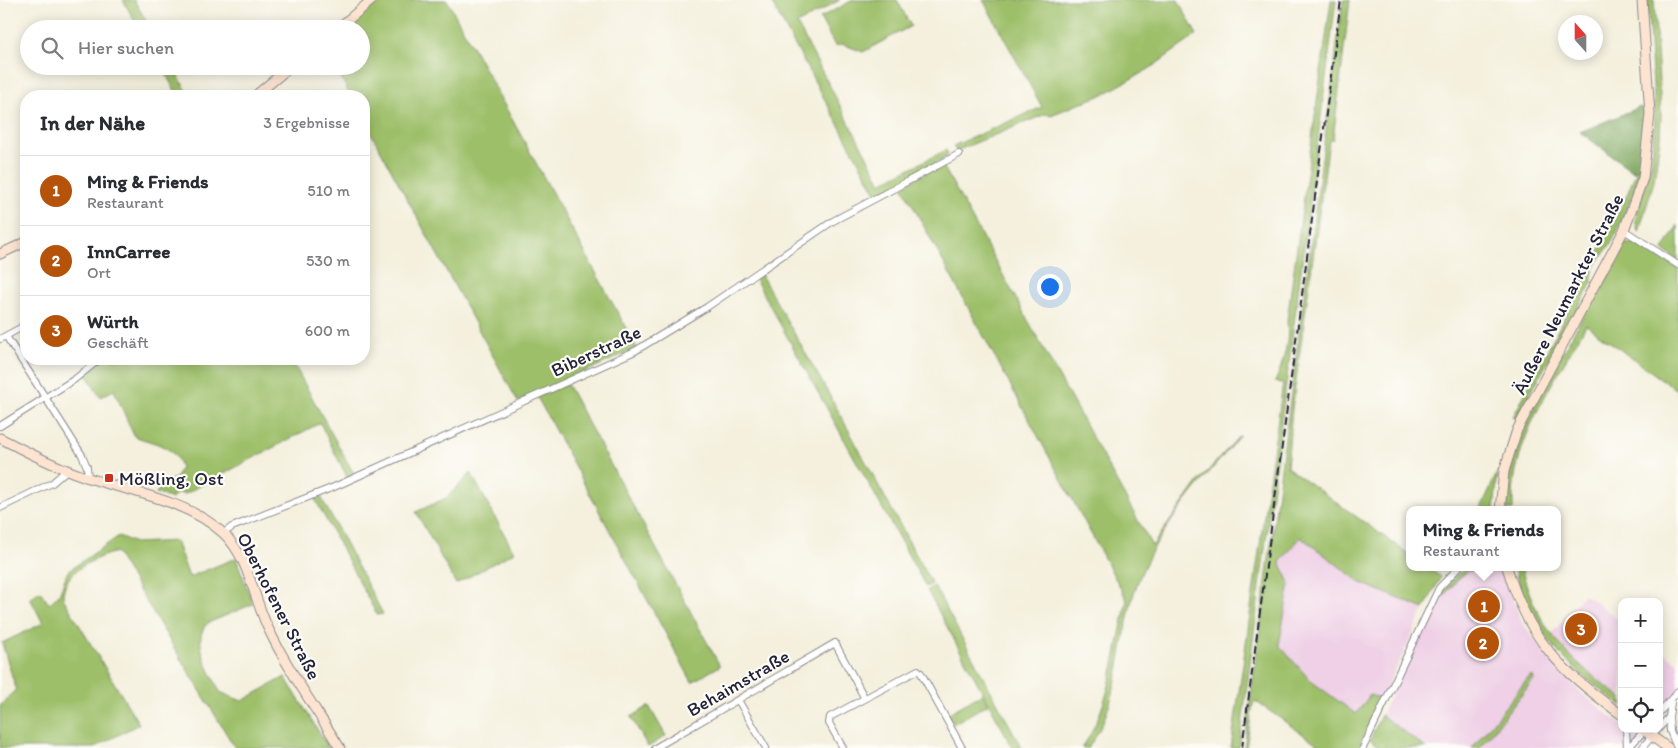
<!DOCTYPE html>
<html lang="de">
<head>
<meta charset="utf-8">
<style>
	:root { --surface:#fff; --page:#f2f2f3; --text:#2b2b33; --muted:#7c7c81; --line:#e1e1e2; --accent:#b45309 }
	body { margin:0; font-family:Itim,sans-serif; background:var(--page); color:var(--text) }
	.controls { position:absolute; right:15px; bottom:15px; display:grid; overflow:hidden; border-radius:10px; box-shadow:0 2px 12px #0003 }
	.controls button { width:45px; height:45px; display:grid; place-items:center; padding:0; border:0; border-bottom:1px solid var(--line); background:var(--surface); color:var(--text); font:25px sans-serif }
	.compass { position:absolute; left:1558px; top:15px; width:45px; height:45px; border-radius:50%; background:var(--surface); box-shadow:0 2px 12px #0003; rotate:339deg }
	.you { position:absolute; left:1049px; top:286px; width:18px; height:18px; margin:-12px; border:4px solid #fff; border-radius:50%; background:#1a73e8; box-shadow:0 0 0 8px #1a73e833 }
	.badge { display:grid; place-items:center; width:32px; height:32px; border-radius:50%; background:var(--accent); color:#fff; font-size:16px; font-weight:700 }
	.pin { position:absolute; translate:-50% -50%; border:2px solid #fff; box-shadow:0 1px 5px #0006 }
	.popup { position:absolute; left:1406px; top:506px; width:155px; height:65px; box-sizing:border-box; display:grid; place-content:center; border-radius:10px; background:var(--surface); filter:drop-shadow(0 1px 4px #0005); font-size:16px; white-space:nowrap; color:var(--muted) }
	.popup b { font-size:19px; color:var(--text) }
	.popup::after { content:''; position:absolute; left:50%; top:100%; margin-left:-10px; border:10px solid transparent; border-top-color:var(--surface) }
	.list { margin:0; padding:0; list-style:none }
	h2 { display:flex; justify-content:space-between; align-items:center; height:65px; margin:0; padding:0 20px; font-size:21px }
	h2 small { font-size:16px; font-weight:400; color:var(--muted) }
	.list li { display:grid; grid-template-columns:32px 1fr auto; gap:15px; align-items:center; box-sizing:border-box; height:70px; padding:0 20px; border-top:1px solid var(--line) }
	.list b { display:block; font-size:19px; white-space:nowrap }
	.list p { margin:0; font-size:16px; white-space:nowrap; color:var(--muted) }
	.list em { font-size:16px; font-style:normal; color:var(--muted) }
	.icon { flex:none; width:28px; height:28px; fill:none; stroke:currentColor; stroke-width:2; stroke-linecap:round; stroke-linejoin:round }
	.map { position:relative; flex:none; width:1678px; height:748px; overflow:hidden }
	.search { position:absolute; background:var(--surface); box-shadow:0 2px 12px #0003; left:20px; top:20px; width:350px; height:55px; display:flex; align-items:center; gap:12px; box-sizing:border-box; padding:0 18px; border-radius:28px; color:var(--muted); font-size:19px }
	.panel { position:absolute; background:var(--surface); box-shadow:0 2px 12px #0003; left:20px; top:90px; width:350px; height:275px; border-radius:20px }
	.map>svg:first-child { display:block }
	.built { fill:#efd0e6 }
	.green { fill:#9dbf69; stroke:#607052 }
	.forest { fill:#7ea65d; stroke:#50644c }
	.lines { fill:none; stroke-linecap:round; stroke-linejoin:round }
	.street-casing { stroke:#8b898c; stroke-width:8 }
	.secondary-casing { stroke:#8b898c; stroke-width:11 }
	.street { stroke:#fff; stroke-width:6 }
	.secondary { stroke:#fde4d1; stroke-width:9 }
	.rail { stroke:#22223b; stroke-width:2; stroke-dasharray:8 4; stroke-linecap:butt }
	.poi-dot { fill:#c8321e; stroke:#fdfcf7; stroke-width:2 }
	.labels { text-anchor:middle; dominant-baseline:central; stroke-width:4.5; stroke-linejoin:round; paint-order:stroke }
	.street-label { font-size:19px; fill:#22223b; stroke:#fdfcf7 }
	.poi-label { font-size:19px; fill:#22223b; stroke:#fdfcf7; text-anchor:start }
</style>
</head>
<body>
<div class="map">
<svg width="1678" height="748" viewBox="0 0 1678 748">
	<rect width="100%" height="100%" fill="#fdfcf7"/>
	<filter id="ink" filterUnits="userSpaceOnUse"><feTurbulence type="fractalNoise" baseFrequency=".02" numOctaves="2"/><feDisplacementMap in="SourceGraphic" scale="10" xChannelSelector="R" yChannelSelector="G"/><feConvolveMatrix kernelMatrix="1 2 1 2 8 2 1 2 1" color-interpolation-filters="sRGB"/></filter>
	<filter id="wash" filterUnits="userSpaceOnUse"><feTurbulence type="fractalNoise" baseFrequency=".0096" numOctaves="4" result="noise"/><feDisplacementMap in="SourceGraphic" scale="20" xChannelSelector="R" yChannelSelector="G"/><feGaussianBlur stdDeviation="1.12" result="paint"/><feColorMatrix in="noise" values="0 0 0 0 0 0 0 0 0 0 0 0 0 0 0 0 0 1.4 0 .05"/><feComposite in="paint" operator="in"/></filter>
	<g filter="url(#wash)">
		<rect width="100%" height="100%" fill="#f4f0dd"/>
		<g class="built">
			<polygon points="1301,536 1361,583 1424,609 1380,703 1379,701 1356,714 1311,681 1279,645 1290,583 1280,562"/>
			<polygon points="1492,569 1501,572 1523,624 1552,662 1581,693 1622,725 1622,729 1627,729 1650,748 1426,748 1381,715 1435,606 1458,579 1468,571"/>
			<polygon points="1584,594 1622,622 1622,698 1572,660 1551,635"/>
			<polygon points="1659,649 1678,663 1678,700 1659,710"/>
		</g>
		<g class="green">
			<polygon points="123,0 134,0 151,29 139,29"/>
			<polygon points="378,0 447,0 637,348 518,402 364,120 364,96 351,96 334,66 361,66 361,29 342,29"/>
			<polygon points="770,0 840,0 797,24 881,183 946,150 948,154 946,158 877,195"/>
			<polygon points="853,0 897,0 911,26 863,52 842,44 835,46 820,18"/>
			<polygon points="983,0 1178,0 1197,35 1149,69 1104,94 1051,115 1046,114 956,151 953,146 1042,107"/>
			<path d="M 1331,0 L 1336,0 L 1239,748 L 1231,748 L 1283,383 L 1275,382 C 1283,364 1290,341 1287,320 Z"/>
			<polygon points="1343,0 1350,0 1333,139 1329,142 1327,155 1292,409 1287,467 1410,555 1410,567 1427,567 1441,577 1424,609 1361,583 1301,537 1280,562 1290,583 1279,645 1311,681 1356,714 1370,695 1378,698 1380,703 1358,748 1323,748 1255,701 1253,704 1246,748 1244,748"/>
			<polygon points="1647,0 1654,0 1661,114 1660,138 1654,181 1639,232 1635,221 1652,160 1655,114"/>
			<polygon points="161,66 172,66 190,96 178,96"/>
			<path d="M 942,164 L 1152,546 L 1199,481 L 1240,435 C 1205,479 1163,522 1141,574 C 1117,630 1125,698 1088,748 L 1082,748 C 1112,703 1115,651 1127,600 L 902,186 Z"/>
			<path d="M 1640,169 C 1634,193 1625,216 1614,238 C 1607,253 1590,264 1592,283 L 1516,419 L 1513,417 L 1624,202 L 1636,172 L 1631,170 Z"/>
			<polygon points="1678,225 1678,261 1663,250"/>
			<path d="M 1639,243 L 1678,269 L 1678,391 L 1586,325 C 1555,381 1509,442 1513,510 L 1507,510 L 1508,482 L 1516,445 L 1541,392 L 1619,250 L 1623,244 Z"/>
			<polygon points="760,273 835,405 932,584 926,587 754,277"/>
			<path d="M 104,359 L 291,359 L 355,476 L 348,479 L 320,423 L 185,494 L 177,493 L 172,499 L 156,493 L 163,483 L 176,478 L 181,467 C 173,444 154,444 134,436 L 114,390 L 100,397 L 86,374 Z"/>
			<polygon points="567,384 720,666 692,682 537,397"/>
			<polygon points="1498,471 1494,510 1480,510"/>
			<polygon points="471,473 514,552 456,584 416,512 446,498"/>
			<polygon points="320,495 383,614 377,615 314,497"/>
			<path d="M 119,536 L 135,543 L 176,541 L 189,577 L 236,558 L 253,604 L 208,623 C 189,640 212,673 220,692 L 242,701 L 285,677 L 329,748 L 235,748 L 116,552 C 95,558 62,571 63,598 L 139,724 L 94,748 L 0,748 L 0,706 L 16,689 L 2,643 L 43,623 L 30,598 L 40,591 L 49,604 L 59,594 L 68,571 Z"/>
			<polygon points="1468,567 1496,567 1468,571 1458,579 1443,597 1440,595 1455,576"/>
			<path d="M 1514,567 L 1521,567 C 1538,632 1570,660 1622,698 L 1622,706 C 1569,667 1530,635 1514,567 Z"/>
			<polygon points="934,586 1022,748 1013,748 927,590"/>
			<polygon points="1530,676 1533,676 1534,679 1480,748 1472,748"/>
			<polygon points="982,694 988,704 953,724 947,714"/>
			<polygon points="649,706 666,736 648,747 631,717"/>
			<polygon points="1381,715 1426,748 1381,748 1370,740"/>
		</g>
		<polygon class="forest" points="1640,107 1644,109 1645,126 1640,169 1631,170 1580,132"/>
	</g>
	<g filter="url(#ink)">
		<g class="lines">
			<defs>
				<g id="street">
					<polyline points="1624,230 1678,265"/>
					<polyline points="6,336 82,455 87,467 88,478"/>
					<polyline points="0,339 26,325"/>
					<polyline points="0,426 75,379 100,359"/>
					<polyline points="0,508 52,483 67,470"/>
					<polyline points="224,533 232,527 334,487 635,351 707,307 833,221 959,154"/>
					<polyline points="738,700 766,748"/>
					<polyline points="1659,713 1678,691"/>
					<polyline points="1669,717 1670,731 1677,748"/>
					<polyline points="1659,728 1669,717 1671,702"/>
					<polyline points="1626,729 1627,748"/>
					<polyline points="655,748 835,643 864,697"/>
					<polyline points="843,748 829,723 830,717 918,670 921,673 962,748"/>
					<polyline points="1363,748 1439,588 1459,567"/>
					<polyline points="1628,748 1646,729"/>
					<polyline points="1642,748 1658,729"/>
				</g>
				<g id="secondary">
					<polyline points="337,29 372,0"/>
					<polyline points="255,96 291,66"/>
					<polyline points="0,254 26,242"/>
					<path d="M 0,438 C 27,452 54,466 83,476 C 128,492 186,499 223,533 C 249,557 253,597 268,628 C 288,670 316,709 340,748"/>
					<polyline points="1500,510 1504,471 1517,430 1624,230 1643,178 1650,114 1642,0"/>
					<path d="M 1507,567 C 1528,640 1562,672 1622,715"/>
					<polyline points="1642,729 1668,748"/>
				</g>
			</defs>
			<use href="#street" class="street-casing"/>
			<use href="#secondary" class="secondary-casing"/>
			<use href="#street" class="street"/>
			<use href="#secondary" class="secondary"/>
			<polyline class="rail" points="1242,748 1341,0"/>
		</g>
	</g>
	<rect class="poi-dot" x="104" y="473" width="10" height="10" rx="2.5"/>
	<g class="labels">
		<g class="street-label">
			<text transform="translate(1568 294) rotate(-63)">Äußere Neumarkter Straße</text>
			<text transform="translate(596 351) rotate(-25)">Biberstraße</text>
			<text transform="translate(279 606) rotate(63)">Oberhofener Straße</text>
			<text transform="translate(738 683) rotate(-30)">Behaimstraße</text>
		</g>
		<g class="poi-label">
			<text x="119" y="478">Mößling, Ost</text>
		</g>
	</g>
</svg>
<div class="controls">
<button>+</button>
<button>−</button>
<button><svg class="icon" aria-label="locate" viewBox="0 0 24 24"><circle cx="12" cy="12" r="6"/><path d="M12 2v4M12 18v4M2 12h4M18 12h4"/></svg></button>
</div>
<svg class="compass" viewBox="-18 -18 36 36"><path d="M0-13l5 13h-10z" fill="#e53935"/><path d="M0 13l5-13h-10z" fill="#7c7c81"/></svg>
<div class="you"></div>
<div class="pin badge" style="left:1484px;top:606px">1</div>
<div class="popup"><b>Ming &amp; Friends</b>Restaurant</div>
<div class="pin badge" style="left:1483px;top:643px">2</div>
<div class="pin badge" style="left:1581px;top:629px">3</div>
<div class="search"><svg class="icon" aria-label="search" viewBox="0 0 24 24"><circle cx="10" cy="10" r="6"/><path d="M15 15l6 6"/></svg>Hier suchen</div>
<section class="panel">
<h2>In der Nähe<small>3 Ergebnisse</small></h2>
<ul class="list">
<li><span class="badge">1</span><div><b>Ming &amp; Friends</b><p>Restaurant</p></div><em>510 m</em></li>
<li><span class="badge">2</span><div><b>InnCarree</b><p>Ort</p></div><em>530 m</em></li>
<li><span class="badge">3</span><div><b>Würth</b><p>Geschäft</p></div><em>600 m</em></li>
</ul>
</section>
</div>
</body>
</html>
